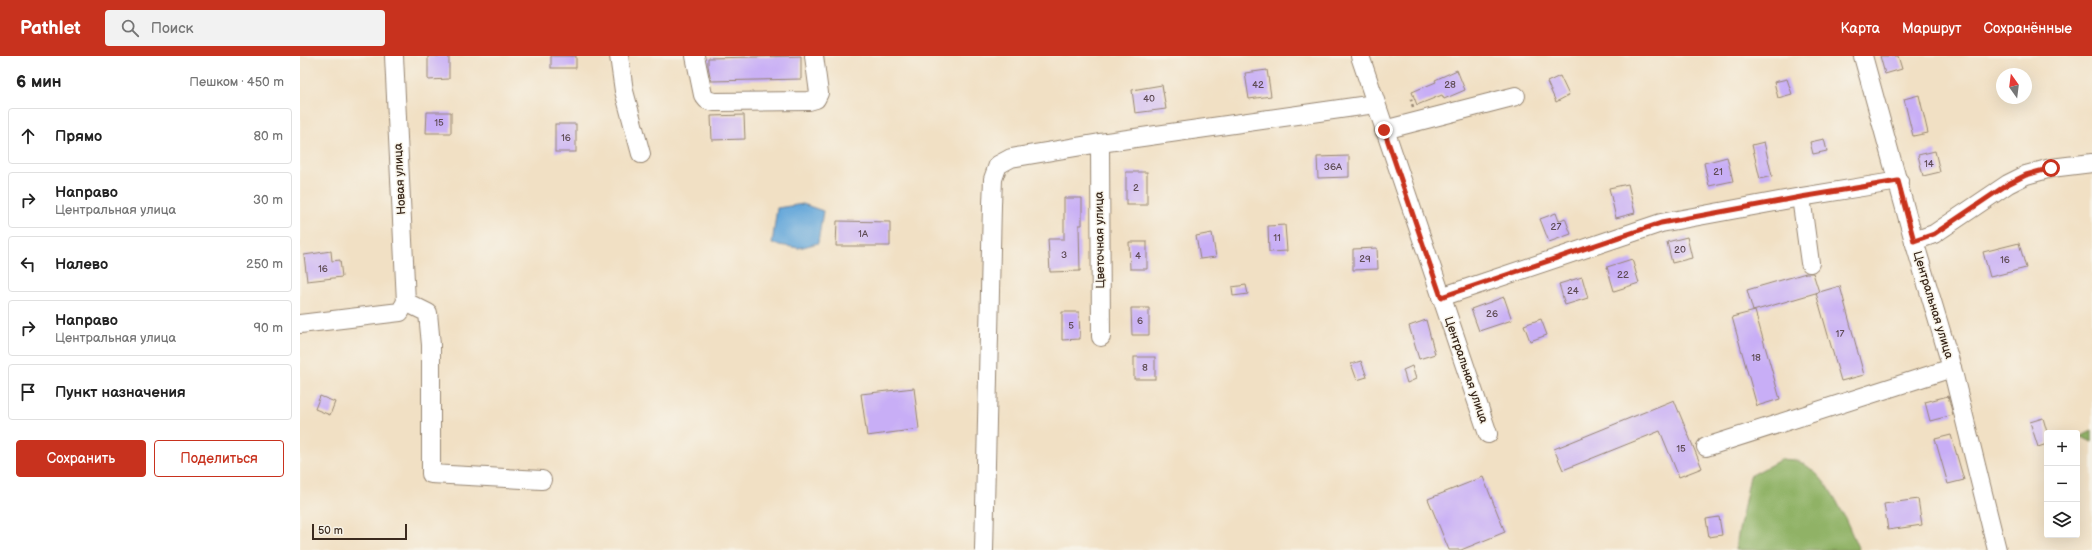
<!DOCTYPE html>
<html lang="ru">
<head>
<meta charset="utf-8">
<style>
	:root { --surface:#fff; --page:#f2f2f2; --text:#222; --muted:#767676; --line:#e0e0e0; --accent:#c8321e }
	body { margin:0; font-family:"Balsamiq Sans",sans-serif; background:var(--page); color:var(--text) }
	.controls { position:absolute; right:12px; bottom:12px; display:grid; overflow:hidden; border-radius:4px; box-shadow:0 4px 16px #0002 }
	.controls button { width:36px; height:36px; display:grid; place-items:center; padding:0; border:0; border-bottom:1px solid var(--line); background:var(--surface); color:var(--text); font:20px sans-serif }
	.compass { position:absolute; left:1696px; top:12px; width:36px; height:36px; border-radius:50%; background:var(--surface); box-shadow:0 4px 16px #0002; rotate:346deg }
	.scale { position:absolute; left:12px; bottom:10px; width:95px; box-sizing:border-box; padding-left:4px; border:2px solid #3b2a1e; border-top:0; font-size:11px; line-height:14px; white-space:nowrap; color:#3b2a1e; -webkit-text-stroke:3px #f7f3e8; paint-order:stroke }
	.stop { position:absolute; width:12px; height:12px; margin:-9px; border:3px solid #c8321e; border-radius:50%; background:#fff }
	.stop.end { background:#c8321e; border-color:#fff; box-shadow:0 1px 4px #0008 }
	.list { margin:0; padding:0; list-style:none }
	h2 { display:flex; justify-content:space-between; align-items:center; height:52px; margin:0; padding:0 16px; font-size:17px }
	h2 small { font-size:13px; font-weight:400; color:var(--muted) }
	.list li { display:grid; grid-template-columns:26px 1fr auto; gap:12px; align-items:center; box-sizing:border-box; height:56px; margin:0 8px 8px; padding:0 8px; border:1px solid var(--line); border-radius:4px }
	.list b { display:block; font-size:15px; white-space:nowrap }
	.list p { margin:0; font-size:13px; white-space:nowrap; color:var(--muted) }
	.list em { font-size:13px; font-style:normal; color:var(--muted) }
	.actions { display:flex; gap:8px; padding:12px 16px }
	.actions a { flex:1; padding:9px 0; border:1px solid var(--accent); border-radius:4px; text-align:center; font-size:14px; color:var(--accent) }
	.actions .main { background:var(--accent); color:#fff }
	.icon { flex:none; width:22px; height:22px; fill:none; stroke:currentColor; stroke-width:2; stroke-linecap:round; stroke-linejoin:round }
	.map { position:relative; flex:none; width:1792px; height:494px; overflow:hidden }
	header { display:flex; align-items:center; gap:24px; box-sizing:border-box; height:56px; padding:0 20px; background:var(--accent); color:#fff }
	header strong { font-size:19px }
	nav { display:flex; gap:22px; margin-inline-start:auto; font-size:14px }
	.search { width:280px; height:36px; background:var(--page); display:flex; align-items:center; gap:10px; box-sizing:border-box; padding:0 14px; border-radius:4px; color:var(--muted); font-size:15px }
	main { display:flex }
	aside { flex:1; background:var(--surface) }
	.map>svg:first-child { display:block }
	.forest { fill:#90b266; stroke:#666e42 }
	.water { fill:#66a8da; stroke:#50697c }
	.building { fill:#c8aef6 }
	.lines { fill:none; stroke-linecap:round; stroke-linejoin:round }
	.minor-casing { stroke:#968571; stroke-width:20 }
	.path { stroke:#968571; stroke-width:2.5; stroke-dasharray:3 3; stroke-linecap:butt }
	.minor { stroke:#fff; stroke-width:18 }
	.route { stroke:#c8321e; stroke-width:5 }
	.labels { text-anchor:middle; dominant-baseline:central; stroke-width:3; stroke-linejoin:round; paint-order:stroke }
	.number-label { font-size:10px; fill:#5e4b54 }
	.street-label { font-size:12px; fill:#3b2a1e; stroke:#f7f3e8 }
</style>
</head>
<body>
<header>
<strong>Pathlet</strong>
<div class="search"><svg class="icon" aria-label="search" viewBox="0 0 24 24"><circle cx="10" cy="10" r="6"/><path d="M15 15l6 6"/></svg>Поиск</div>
<nav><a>Карта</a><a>Маршрут</a><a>Сохранённые</a></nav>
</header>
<main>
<aside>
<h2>6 мин<small>Пешком · 450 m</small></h2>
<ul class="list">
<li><svg class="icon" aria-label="ahead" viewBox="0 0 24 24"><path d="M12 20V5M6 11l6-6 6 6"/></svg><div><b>Прямо</b></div><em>80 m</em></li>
<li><svg class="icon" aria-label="right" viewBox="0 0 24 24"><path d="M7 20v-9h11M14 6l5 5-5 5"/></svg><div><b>Направо</b><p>Центральная улица</p></div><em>30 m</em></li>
<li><svg class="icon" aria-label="left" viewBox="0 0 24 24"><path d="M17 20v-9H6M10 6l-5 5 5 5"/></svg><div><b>Налево</b></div><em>250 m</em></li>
<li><svg class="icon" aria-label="right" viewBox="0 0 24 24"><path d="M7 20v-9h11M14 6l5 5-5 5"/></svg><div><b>Направо</b><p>Центральная улица</p></div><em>90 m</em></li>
<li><svg class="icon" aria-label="arrive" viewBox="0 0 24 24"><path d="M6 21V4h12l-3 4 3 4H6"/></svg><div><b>Пункт назначения</b></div></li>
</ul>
<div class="actions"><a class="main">Сохранить</a><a>Поделиться</a></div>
</aside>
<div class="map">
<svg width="1792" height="494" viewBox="0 0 1792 494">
	<rect width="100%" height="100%" fill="#f7f3e8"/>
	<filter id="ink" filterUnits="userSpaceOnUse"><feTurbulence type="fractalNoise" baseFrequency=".025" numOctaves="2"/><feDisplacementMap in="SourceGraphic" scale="8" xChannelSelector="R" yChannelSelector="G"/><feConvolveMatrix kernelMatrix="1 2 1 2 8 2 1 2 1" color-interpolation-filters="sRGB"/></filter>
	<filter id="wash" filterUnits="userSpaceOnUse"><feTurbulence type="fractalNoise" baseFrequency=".012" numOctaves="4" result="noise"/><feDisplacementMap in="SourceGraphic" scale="16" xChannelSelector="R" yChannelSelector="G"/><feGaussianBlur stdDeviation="0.9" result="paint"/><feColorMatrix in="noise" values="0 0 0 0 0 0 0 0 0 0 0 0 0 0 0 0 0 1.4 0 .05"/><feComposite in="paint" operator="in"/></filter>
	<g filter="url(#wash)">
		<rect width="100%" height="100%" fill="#f1e0c4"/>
		<g class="forest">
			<polygon points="1792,374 1792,386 1780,380"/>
			<path d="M 1482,403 C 1487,404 1493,403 1498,405 C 1531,420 1545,463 1559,494 L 1435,494 L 1450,420 Z"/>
		</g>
		<polygon class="water" points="503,148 523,155 518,187 499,192 472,188 477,152"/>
		<g id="blocks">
			<g class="building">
				<polygon points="128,0 149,0 149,23 128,24"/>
				<rect x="251" y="0" width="25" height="12"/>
				<polygon points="501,0 501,23 411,25 408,10 408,2"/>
				<polygon points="1580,0 1598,0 1602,13 1585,18"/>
				<polygon points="967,14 971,40 949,43 945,17"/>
				<polygon points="1157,14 1165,34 1144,43 1142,39 1117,49 1112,36 1136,26 1135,24"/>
				<polygon points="1260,20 1269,39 1256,46 1247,26"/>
				<polygon points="1487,23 1492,38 1478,42 1474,26"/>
				<polygon points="862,29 866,53 835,57 832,34"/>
				<polygon points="1619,39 1628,77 1613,80 1604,43"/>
				<polygon points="127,56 151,56 151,77 126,77"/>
				<polygon points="444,59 445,83 412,84 411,60"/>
				<rect x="255" y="68" width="21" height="28"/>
				<polygon points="1524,83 1527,95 1513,98 1510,86"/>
				<polygon points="1464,86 1472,120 1460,123 1452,89"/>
				<polygon points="1635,95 1640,116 1623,120 1618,99"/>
				<polygon points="1049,100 1049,121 1018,122 1017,101"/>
				<polygon points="1427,101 1433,125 1409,130 1404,107"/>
				<rect x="826" y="116" width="21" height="33"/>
				<polygon points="1328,128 1335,157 1316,162 1309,132"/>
				<polygon points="764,142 782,142 782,169 779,169 780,215 750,216 748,183 764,183"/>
				<polygon points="1256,157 1259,165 1265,162 1271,178 1249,186 1240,163"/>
				<polygon points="537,165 590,166 590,190 536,190"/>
				<polygon points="985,169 987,195 969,196 968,170"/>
				<polygon points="912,177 916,201 900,203 896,180"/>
				<polygon points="1387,181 1392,202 1372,207 1367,186"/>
				<polygon points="829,186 847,186 847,213 830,213"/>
				<polygon points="1719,187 1726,212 1690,221 1683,196"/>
				<polygon points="1077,192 1078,213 1053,214 1053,193"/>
				<polygon points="31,195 32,205 40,204 42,221 7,225 4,199"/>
				<polygon points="1332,203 1339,227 1314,235 1307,211"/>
				<polygon points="1506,217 1513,217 1519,236 1453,255 1447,234"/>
				<polygon points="1282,221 1288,242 1265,249 1259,228"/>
				<polygon points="946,229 948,238 933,240 932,231"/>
				<polygon points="1540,230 1564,319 1541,325 1516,237"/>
				<polygon points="1204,241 1212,264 1179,275 1171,253"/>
				<polygon points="831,252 849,252 849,279 832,279"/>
				<polygon points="1455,255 1480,343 1457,350 1432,261"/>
				<polygon points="762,256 779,256 780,283 762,284"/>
				<polygon points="1241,263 1247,279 1230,285 1224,269"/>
				<polygon points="1126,264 1135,298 1119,303 1109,270"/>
				<rect x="834" y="301" width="21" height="22"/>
				<polygon points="1061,305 1067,321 1057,324 1051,308"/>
				<polygon points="1112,310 1116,323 1107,327 1103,314"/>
				<polygon points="614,332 619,373 567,380 561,338"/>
				<polygon points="20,340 35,346 30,359 15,353"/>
				<polygon points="1648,340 1653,359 1630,365 1625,346"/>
				<polygon points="1374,344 1402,412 1379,421 1360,375 1263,414 1254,393"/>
				<polygon points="1743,362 1747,376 1747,388 1738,391 1730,366"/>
				<polygon points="1651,379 1664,424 1648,428 1635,383"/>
				<polygon points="1183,421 1205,476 1161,494 1149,494 1128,443"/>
				<polygon points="1618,443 1622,469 1588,474 1584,448"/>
				<polygon points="1419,461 1422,479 1409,481 1406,463"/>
			</g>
		</g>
	</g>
	<g filter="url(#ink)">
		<use href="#blocks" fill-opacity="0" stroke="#968571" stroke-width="1"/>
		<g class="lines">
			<defs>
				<g id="minor">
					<polyline points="94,0 106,246"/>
					<polyline points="319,0 324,35 341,98"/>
					<polyline points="395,0 403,39 407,44 414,46 509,45 516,43 519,37 514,0"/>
					<polyline points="1060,0 1188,378"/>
					<polyline points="1563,0 1614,185 1652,312 1697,494"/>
					<polyline points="1084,74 1216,40"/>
					<polyline points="800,87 801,281"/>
					<polyline points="1501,141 1510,207"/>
					<polyline points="1614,185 1634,178 1708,128 1726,119 1751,112 1792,107"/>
					<polyline points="1141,241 1361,167 1501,141 1599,125"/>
					<polyline points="106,246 128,257 131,289 131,418 242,424"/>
					<polyline points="0,268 100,256 106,246"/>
					<polyline points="1406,391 1652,312"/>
					<polyline points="684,494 692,149 693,123 698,109 711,102 800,87 1075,48"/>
				</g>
			</defs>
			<use href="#minor" class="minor-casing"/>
			<polyline class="path" points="1113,51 1111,44 1114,43"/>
			<use href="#minor" class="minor"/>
		</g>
	</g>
	<g class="lines" filter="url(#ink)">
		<polyline class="route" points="1084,74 1141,241 1361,167 1501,141 1598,125 1614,185 1634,178 1708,128 1726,119 1751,112"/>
	</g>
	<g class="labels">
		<g class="number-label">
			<text x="958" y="29">42</text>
			<text x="1150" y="29">28</text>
			<text x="849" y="43">40</text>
			<text x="139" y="67">15</text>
			<text x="266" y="82">16</text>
			<text x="1629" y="108">14</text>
			<text x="1033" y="111">36А</text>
			<text x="1418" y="116">21</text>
			<text x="836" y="132">2</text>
			<text x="1256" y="171">27</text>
			<text x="563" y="178">1А</text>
			<text x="977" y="182">11</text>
			<text x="1380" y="194">20</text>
			<text x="764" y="199">3</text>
			<text x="838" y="200">4</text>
			<text x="1065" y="203">29</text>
			<text x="1705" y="204">16</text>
			<text x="23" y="213">16</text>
			<text x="1323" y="219">22</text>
			<text x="1273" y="235">24</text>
			<text x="1192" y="258">26</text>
			<text x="840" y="265">6</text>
			<text x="771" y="270">5</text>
			<text x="1540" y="278">17</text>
			<text x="1456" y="302">18</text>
			<text x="845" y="312">8</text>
			<text x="1381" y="393">15</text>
		</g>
		<g class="street-label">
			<text transform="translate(100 123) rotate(-93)">Новая улица</text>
			<text transform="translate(800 184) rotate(-91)">Цветочная улица</text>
			<text transform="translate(1633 249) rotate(73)">Центральная улица</text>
			<text transform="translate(1166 314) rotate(71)">Центральная улица</text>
		</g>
	</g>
</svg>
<div class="controls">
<button>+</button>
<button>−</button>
<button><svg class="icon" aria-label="layers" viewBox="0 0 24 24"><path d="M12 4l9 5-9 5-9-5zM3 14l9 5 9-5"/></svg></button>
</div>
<svg class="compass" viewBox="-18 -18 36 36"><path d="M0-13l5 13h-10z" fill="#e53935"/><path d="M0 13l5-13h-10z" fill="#767676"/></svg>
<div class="scale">50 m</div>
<div class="stop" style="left:1751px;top:112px"></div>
<div class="stop end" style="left:1084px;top:74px"></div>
</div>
</main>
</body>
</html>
